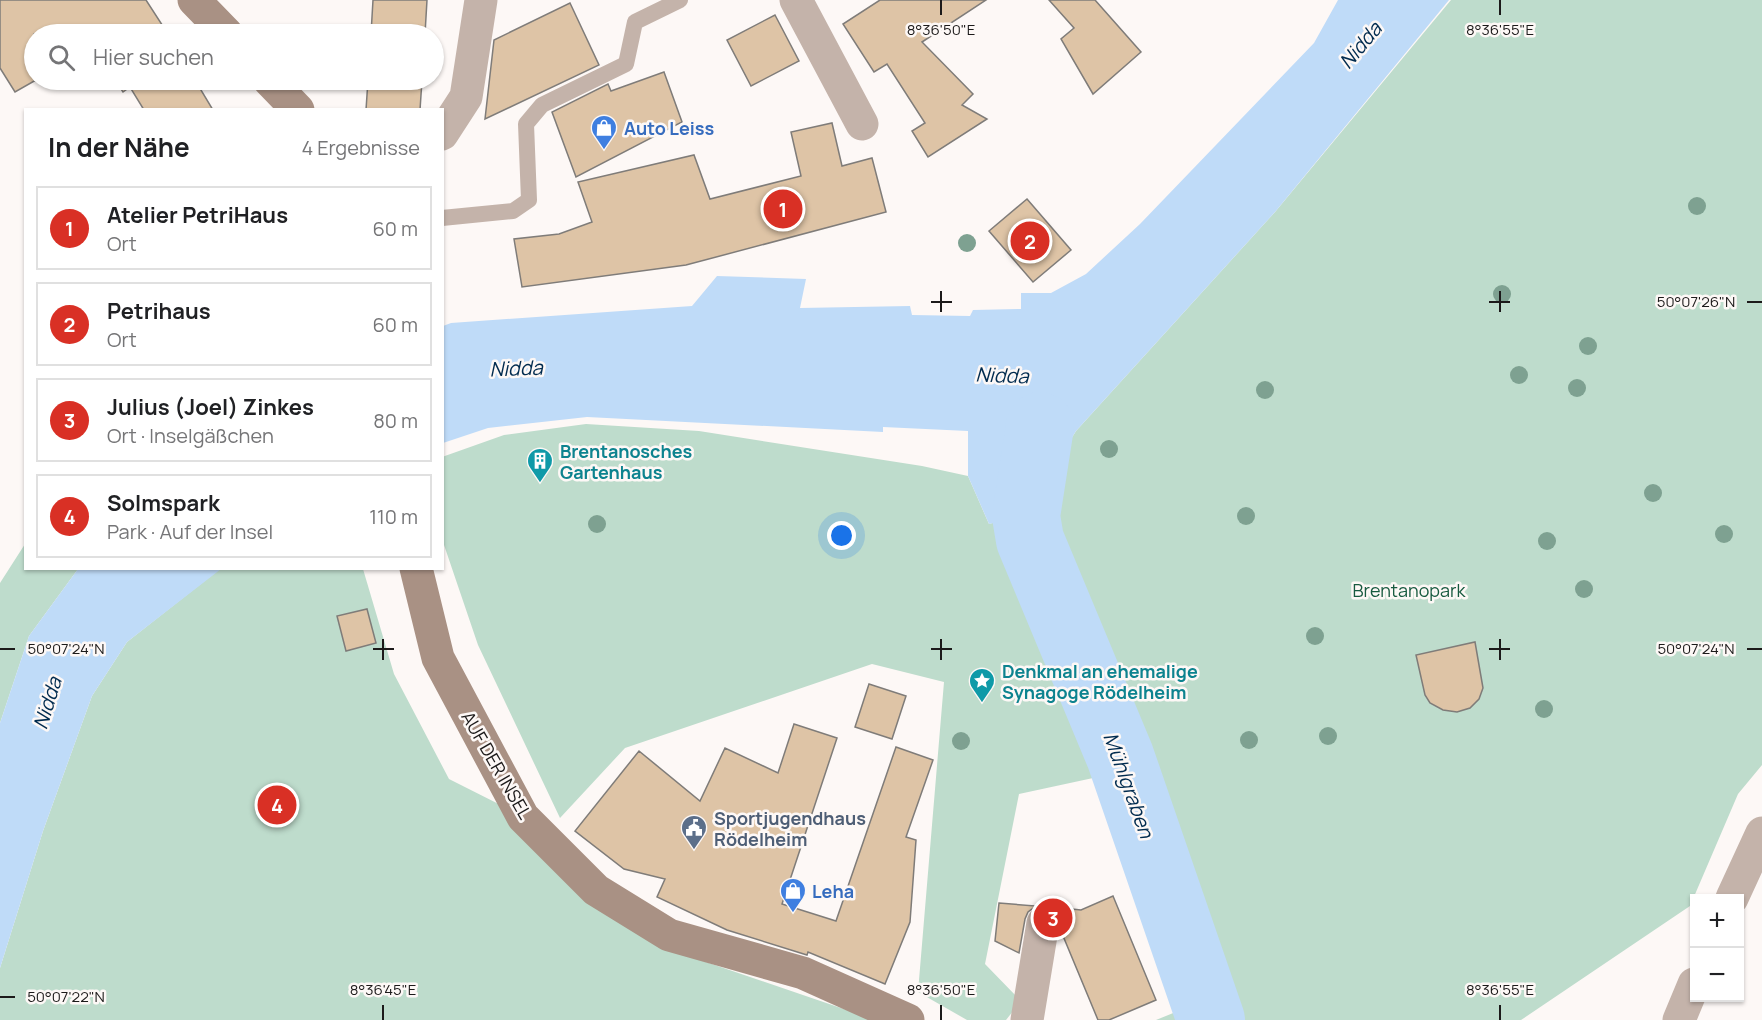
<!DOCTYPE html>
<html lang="de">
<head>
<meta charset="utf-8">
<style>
	:root { --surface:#fff; --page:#f6f6f6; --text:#202124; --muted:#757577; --line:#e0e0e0; --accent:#d93025 }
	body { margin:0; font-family:Manrope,sans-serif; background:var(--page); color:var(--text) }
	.controls { position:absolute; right:18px; bottom:18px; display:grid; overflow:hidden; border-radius:0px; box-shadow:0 2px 4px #0004 }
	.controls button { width:54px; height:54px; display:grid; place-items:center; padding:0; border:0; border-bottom:2px solid var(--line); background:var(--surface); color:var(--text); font:30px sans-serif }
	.you { position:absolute; left:842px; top:536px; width:21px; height:21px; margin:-15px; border:4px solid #fff; border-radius:50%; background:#1a73e8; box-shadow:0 0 0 9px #1a73e833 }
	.badge { display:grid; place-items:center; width:39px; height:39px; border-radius:50%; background:var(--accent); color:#fff; font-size:20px; font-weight:700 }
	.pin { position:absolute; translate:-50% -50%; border:3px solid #fff; box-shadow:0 2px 6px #0006 }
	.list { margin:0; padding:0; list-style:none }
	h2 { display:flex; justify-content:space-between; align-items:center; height:78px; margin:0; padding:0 24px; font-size:26px }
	h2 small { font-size:20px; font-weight:400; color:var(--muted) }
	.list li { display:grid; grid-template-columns:39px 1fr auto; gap:18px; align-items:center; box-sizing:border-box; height:84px; margin:0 12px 12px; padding:0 12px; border:2px solid var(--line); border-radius:0px }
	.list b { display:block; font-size:22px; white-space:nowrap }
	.list p { margin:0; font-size:20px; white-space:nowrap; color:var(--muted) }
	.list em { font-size:20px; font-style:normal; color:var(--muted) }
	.icon { flex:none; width:33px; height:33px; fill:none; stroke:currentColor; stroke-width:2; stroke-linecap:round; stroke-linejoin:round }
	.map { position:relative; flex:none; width:1762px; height:1020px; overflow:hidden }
	.search { position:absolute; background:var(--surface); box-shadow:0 2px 4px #0004; left:24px; top:24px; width:420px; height:66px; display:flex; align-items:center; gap:15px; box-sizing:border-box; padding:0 21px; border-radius:33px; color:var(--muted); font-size:22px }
	.panel { position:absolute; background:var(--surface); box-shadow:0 2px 4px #0004; left:24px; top:108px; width:420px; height:462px; border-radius:0px }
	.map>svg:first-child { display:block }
	.green { fill:#bedccc }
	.water { fill:#bfdbf8 }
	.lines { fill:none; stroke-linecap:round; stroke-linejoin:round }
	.river { stroke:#bfdbf8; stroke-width:68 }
	.building { fill:#dec4a6; stroke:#7f7c79; stroke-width:1.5 }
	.service { stroke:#c4b3aa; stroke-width:16 }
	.minor { stroke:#c4b3aa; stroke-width:33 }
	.secondary { stroke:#a99184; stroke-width:33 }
	.tree { fill:#7ea191 }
	.ticks { fill:none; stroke:#1c1a1a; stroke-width:2 }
	.labels { text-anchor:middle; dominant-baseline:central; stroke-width:5; stroke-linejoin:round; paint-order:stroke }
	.shop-label { font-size:18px; font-weight:bold; fill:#366cbe; stroke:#fdf8f6; text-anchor:start }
	.culture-label { font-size:18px; font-weight:bold; fill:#0d838f; stroke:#fdf8f6; text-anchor:start }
	.park-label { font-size:18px; fill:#175a3f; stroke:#fdf8f6 }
	.street-label { font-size:18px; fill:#1c1a1a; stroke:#fdf8f6 }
	.service-label { font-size:18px; font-weight:bold; fill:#4e5e75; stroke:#fdf8f6; text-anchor:start }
	.water-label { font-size:20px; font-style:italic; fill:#002b4f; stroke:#fdf8f6 }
	.ticks-label { font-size:15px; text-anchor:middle; fill:#1c1a1a; stroke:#fdf8f6; stroke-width:5; stroke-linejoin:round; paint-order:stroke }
</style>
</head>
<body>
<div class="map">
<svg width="1762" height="1020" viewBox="0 0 1762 1020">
	<rect width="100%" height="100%" fill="#fdf8f6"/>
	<g class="green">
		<polygon points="1451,0 1762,0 1762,765 1738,794 1690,906 1521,1020 1156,1020 1188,1007 1107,775 1019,794 985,964 1021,1001 1006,1020 967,1020 918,992 944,682 872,664 625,748 560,818 478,645 443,542 442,457 504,435 586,424 699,431 922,466 968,476 989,524 1047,507 1053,468 1076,431 1275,212"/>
		<polygon points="25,544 26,568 78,569 29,636 0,723 0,583"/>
		<polygon points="221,568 363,569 394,674 449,779 566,838 659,946 876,1020 0,1020 0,968 43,831 92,696 127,642"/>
	</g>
	<g class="water">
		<polygon points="1338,0 1449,0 1275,212 1076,431 1053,468 1047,507 1026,516 989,524 968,476 968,431 883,427 883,432 587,417 488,428 443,443 443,326 451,323 692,306 717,276 806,279 800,308 910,306 912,315 970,316 973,310 1021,309 1021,293 1051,293 1086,274 1140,224 1314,43"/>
		<polygon points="78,569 221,569 127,642 92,696 43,831 0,968 0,723 29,636"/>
	</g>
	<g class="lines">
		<polyline class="river" points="1040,426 1026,516 1030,540 1120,756 1211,1020"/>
	</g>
	<g class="building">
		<polygon points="0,0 146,0 168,34 34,34 36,80 15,92 0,68"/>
		<polygon points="373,0 427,0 425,34 371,34"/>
		<polygon points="880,0 986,0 922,42 973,94 962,105 987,119 928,157 912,131 925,123 887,64 874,72 843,24"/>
		<polygon points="1049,0 1095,0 1141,52 1093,94 1061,39 1074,28"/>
		<polygon points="570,3 599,65 485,119 494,40"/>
		<polygon points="775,15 799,61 751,86 727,40"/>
		<polygon points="664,72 682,122 576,177 552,112 608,84 611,91"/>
		<polygon points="115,80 195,80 213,110 144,110 130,87 123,92"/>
		<polygon points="368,80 422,80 420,110 366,110"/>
		<polygon points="832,123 842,166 872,158 886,212 686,265 522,287 514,239 559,234 592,222 578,182 694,155 710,199 801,176 791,132"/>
		<polygon points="1027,199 1071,250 1033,282 989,231"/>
		<polygon points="367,609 376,643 346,651 337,616"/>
		<polygon points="1475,642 1483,688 1479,699 1470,708 1457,712 1443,710 1430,703 1425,695 1416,655"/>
		<polygon points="869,684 906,696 892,739 855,727"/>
		<polygon points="794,724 837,738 782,904 836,921 896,747 933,760 906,837 916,840 910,922 885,984 808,952 807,955 727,930 657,897 665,879 624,869 575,831 639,751 700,801 725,748 778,773"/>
		<polygon points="1113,896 1156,1000 1109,1020 1098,1020 1061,931 1060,916 1053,907 1081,910"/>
		<polygon points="999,903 1036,906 1028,912 1025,919 1019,953 995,941"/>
	</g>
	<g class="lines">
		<polyline class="service" points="442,218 513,211 529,200 526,124 542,105 626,64 635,22 680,0"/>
		<g class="minor">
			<polyline points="796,0 862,124"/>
			<polyline points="442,134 466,97 481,0"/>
			<polyline points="1732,898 1762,833"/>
			<polyline points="1027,1020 1043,923"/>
			<polyline points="1679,1020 1694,984"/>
		</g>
		<g class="secondary">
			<polyline points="194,0 227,34"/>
			<polyline points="269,80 298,110"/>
			<polyline points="416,568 438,658 523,817 596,890 669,935 803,973 908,1020"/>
		</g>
	</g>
	<g class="tree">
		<circle cx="1697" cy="206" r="9"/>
		<circle cx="967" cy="243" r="9"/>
		<circle cx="1502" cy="294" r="9"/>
		<circle cx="1588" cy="346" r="9"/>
		<circle cx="1519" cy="375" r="9"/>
		<circle cx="1577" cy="388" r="9"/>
		<circle cx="1265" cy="390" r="9"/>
		<circle cx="1109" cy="449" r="9"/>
		<circle cx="1653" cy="493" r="9"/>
		<circle cx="1246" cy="516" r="9"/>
		<circle cx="597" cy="524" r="9"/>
		<circle cx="1724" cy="534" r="9"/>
		<circle cx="1547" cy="541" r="9"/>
		<circle cx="1584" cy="589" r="9"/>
		<circle cx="1315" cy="636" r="9"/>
		<circle cx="1544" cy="709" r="9"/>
		<circle cx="1328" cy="736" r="9"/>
		<circle cx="1249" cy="740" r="9"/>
		<circle cx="961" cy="741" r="9"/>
	</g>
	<path class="ticks" d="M 941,0 L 941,15M 1500,0 L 1500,15M 941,291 L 941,312M 1500,291 L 1500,312M 931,302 L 952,302M 1489,302 L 1510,302M 1747,302 L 1762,302M 383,639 L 383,660M 941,639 L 941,660M 1500,639 L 1500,660M 0,649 L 15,649M 373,649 L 394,649M 931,649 L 952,649M 1489,649 L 1510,649M 1747,649 L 1762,649M 0,997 L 15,997M 383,1005 L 383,1020M 941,1005 L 941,1020M 1500,1005 L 1500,1020"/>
	<defs>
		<symbol id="shop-pin" viewBox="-11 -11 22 30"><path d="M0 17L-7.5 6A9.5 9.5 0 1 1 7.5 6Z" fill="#3f7fe0" stroke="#fdf8f6"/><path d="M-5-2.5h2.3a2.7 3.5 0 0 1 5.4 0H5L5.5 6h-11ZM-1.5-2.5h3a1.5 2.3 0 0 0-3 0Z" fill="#fff"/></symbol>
		<symbol id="building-pin" viewBox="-11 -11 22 30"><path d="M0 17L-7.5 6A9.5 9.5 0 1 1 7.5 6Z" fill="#0f9aa8" stroke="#fdf8f6"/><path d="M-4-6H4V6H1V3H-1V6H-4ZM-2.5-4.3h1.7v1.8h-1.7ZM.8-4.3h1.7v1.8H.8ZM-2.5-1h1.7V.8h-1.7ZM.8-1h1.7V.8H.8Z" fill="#fff"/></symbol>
		<symbol id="sight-pin" viewBox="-11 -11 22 30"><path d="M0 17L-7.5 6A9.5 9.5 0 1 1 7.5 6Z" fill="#0f9aa8" stroke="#fdf8f6"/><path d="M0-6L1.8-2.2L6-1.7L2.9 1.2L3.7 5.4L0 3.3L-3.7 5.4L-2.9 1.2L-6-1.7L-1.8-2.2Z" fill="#fff"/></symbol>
		<symbol id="civic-pin" viewBox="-11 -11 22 30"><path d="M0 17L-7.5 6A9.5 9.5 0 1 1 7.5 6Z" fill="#5c6f8a" stroke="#fdf8f6"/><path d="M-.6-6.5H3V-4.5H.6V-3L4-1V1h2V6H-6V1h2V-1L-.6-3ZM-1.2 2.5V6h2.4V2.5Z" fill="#fff"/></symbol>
	</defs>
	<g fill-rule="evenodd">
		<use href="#shop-pin" x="589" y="113" width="30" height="40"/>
		<use href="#building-pin" x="525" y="446" width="30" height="40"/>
		<use href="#sight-pin" x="967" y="666" width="30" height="40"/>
		<use href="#civic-pin" x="679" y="813" width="30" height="40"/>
		<use href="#shop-pin" x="778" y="876" width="30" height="40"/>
	</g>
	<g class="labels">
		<g class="shop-label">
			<text x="624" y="128">Auto Leiss</text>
			<text x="812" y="891">Leha</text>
		</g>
		<g class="culture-label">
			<text x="560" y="451">Brentanosches<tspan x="560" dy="21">Gartenhaus</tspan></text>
			<text x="1002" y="671">Denkmal an ehemalige<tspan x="1002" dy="21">Synagoge Rödelheim</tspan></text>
		</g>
		<g class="park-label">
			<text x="1409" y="590">Brentanopark</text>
		</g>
		<g class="street-label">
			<text transform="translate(497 765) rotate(60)">AUF DER INSEL</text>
		</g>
		<g class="service-label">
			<text x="714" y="818">Sportjugendhaus<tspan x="714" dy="21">Rödelheim</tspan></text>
		</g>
		<g class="water-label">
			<text transform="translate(1360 45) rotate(-50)">Nidda</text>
			<text transform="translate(516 368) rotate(-2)">Nidda</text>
			<text transform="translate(1002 375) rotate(2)">Nidda</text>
			<text transform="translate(47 703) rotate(-73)">Nidda</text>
			<text transform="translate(1129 785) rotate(70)">Mühlgraben</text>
		</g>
	</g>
	<g class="ticks-label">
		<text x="941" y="35">8°36'50"E</text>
		<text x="1500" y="35">8°36'55"E</text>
		<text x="1696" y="307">50°07'26"N</text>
		<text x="66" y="654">50°07'24"N</text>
		<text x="1696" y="654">50°07'24"N</text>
		<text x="383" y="995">8°36'45"E</text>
		<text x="941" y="995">8°36'50"E</text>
		<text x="1500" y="995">8°36'55"E</text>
		<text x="66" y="1002">50°07'22"N</text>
	</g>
</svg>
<div class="controls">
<button>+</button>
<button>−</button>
</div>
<div class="you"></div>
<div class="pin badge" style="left:783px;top:209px">1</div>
<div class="pin badge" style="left:1030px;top:241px">2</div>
<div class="pin badge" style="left:1053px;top:918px">3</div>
<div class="pin badge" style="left:277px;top:805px">4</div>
<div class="search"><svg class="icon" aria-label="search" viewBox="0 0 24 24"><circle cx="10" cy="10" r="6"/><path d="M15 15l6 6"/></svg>Hier suchen</div>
<section class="panel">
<h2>In der Nähe<small>4 Ergebnisse</small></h2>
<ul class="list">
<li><span class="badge">1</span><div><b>Atelier PetriHaus</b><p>Ort</p></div><em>60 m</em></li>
<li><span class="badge">2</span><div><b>Petrihaus</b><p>Ort</p></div><em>60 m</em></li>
<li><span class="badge">3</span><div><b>Julius (Joel) Zinkes</b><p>Ort · Inselgäßchen</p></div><em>80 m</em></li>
<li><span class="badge">4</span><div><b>Solmspark</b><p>Park · Auf der Insel</p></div><em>110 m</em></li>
</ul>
</section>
</div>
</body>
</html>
